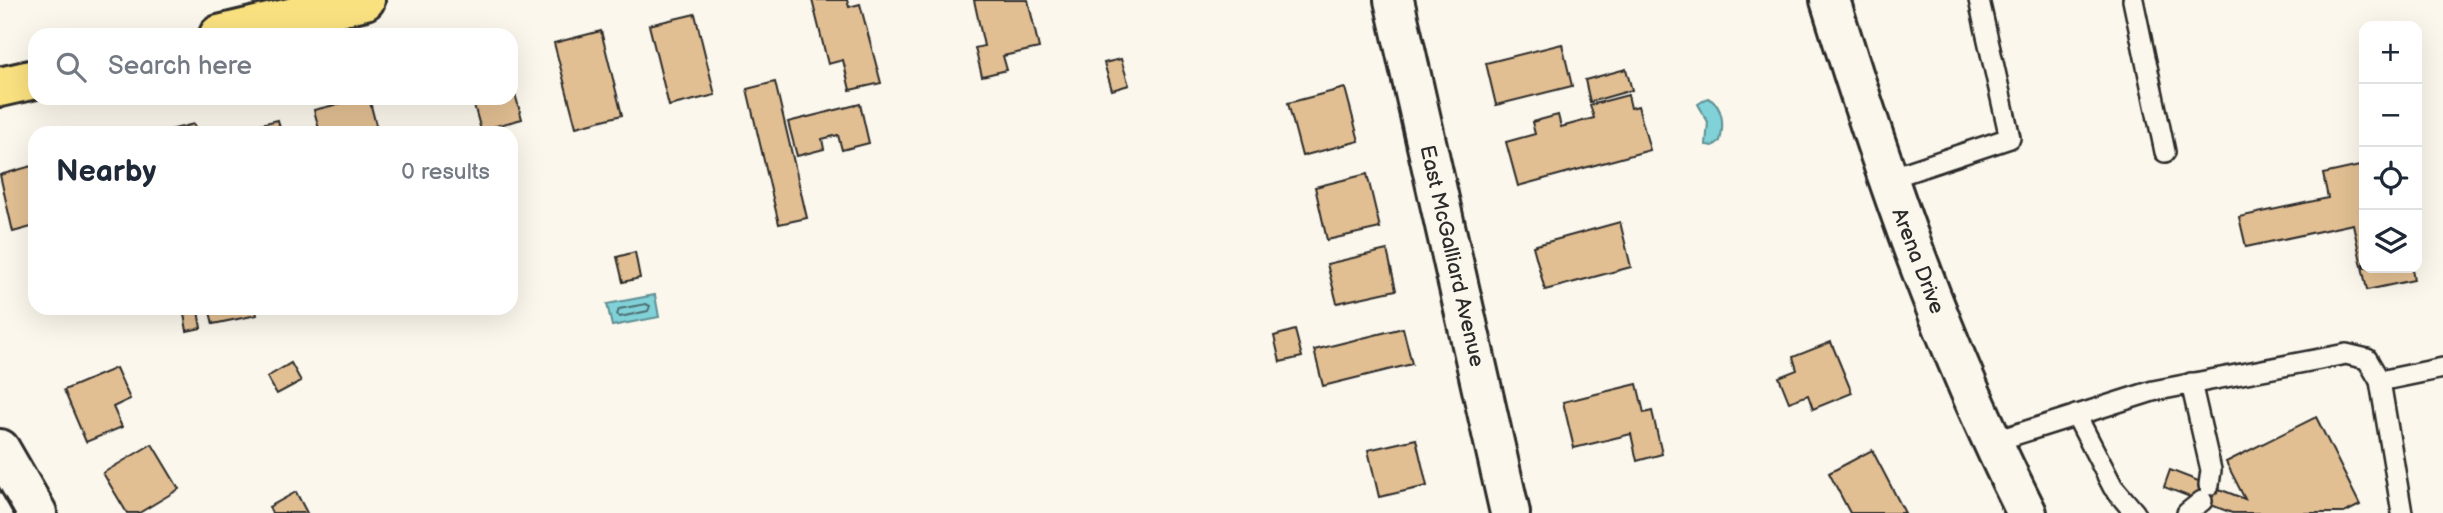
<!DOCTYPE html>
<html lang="en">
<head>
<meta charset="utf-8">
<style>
	:root { --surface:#fff; --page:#f6f6f7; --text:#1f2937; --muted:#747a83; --line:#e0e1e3 }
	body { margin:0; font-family:"Balsamiq Sans",sans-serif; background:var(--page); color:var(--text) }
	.controls { position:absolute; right:21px; top:21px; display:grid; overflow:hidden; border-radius:14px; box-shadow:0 7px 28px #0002 }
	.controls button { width:63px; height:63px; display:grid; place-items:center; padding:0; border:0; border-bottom:2px solid var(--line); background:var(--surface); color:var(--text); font:35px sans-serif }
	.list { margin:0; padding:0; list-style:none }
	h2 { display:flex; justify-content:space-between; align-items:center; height:91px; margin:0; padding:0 28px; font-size:30px }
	h2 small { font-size:23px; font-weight:400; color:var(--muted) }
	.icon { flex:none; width:38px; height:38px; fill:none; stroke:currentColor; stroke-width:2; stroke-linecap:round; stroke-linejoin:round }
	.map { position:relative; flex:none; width:2443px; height:513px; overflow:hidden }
	.search { position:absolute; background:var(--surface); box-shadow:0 7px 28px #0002; left:28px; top:28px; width:490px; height:77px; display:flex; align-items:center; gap:18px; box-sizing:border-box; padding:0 24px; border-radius:21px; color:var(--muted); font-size:26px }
	.panel { position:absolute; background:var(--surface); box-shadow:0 7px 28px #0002; left:28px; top:126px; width:490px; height:189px; border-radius:21px }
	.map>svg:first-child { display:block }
	.water { fill:#80d1d8; stroke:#5e8f93; stroke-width:2 }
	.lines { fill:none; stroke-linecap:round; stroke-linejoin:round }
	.shore { stroke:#4d6d70; stroke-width:2 }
	.building { fill:#e2bf93; stroke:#2b2b2b; stroke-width:2 }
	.service-casing { stroke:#2b2b2b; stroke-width:24 }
	.minor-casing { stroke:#2b2b2b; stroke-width:44 }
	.secondary-casing { stroke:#2b2b2b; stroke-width:44 }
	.primary-casing { stroke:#2b2b2b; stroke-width:44 }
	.service { stroke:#fbf7ec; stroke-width:19 }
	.minor { stroke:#fbf7ec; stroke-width:38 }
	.secondary { stroke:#fbf7ec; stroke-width:38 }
	.primary { stroke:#fae180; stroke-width:38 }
	.labels { text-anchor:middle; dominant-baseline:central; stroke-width:5; stroke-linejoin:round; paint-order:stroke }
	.street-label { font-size:21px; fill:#2b2b2b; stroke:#fbf7ec }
</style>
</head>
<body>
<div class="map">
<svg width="2443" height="513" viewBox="0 0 2443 513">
	<rect width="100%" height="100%" fill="#fbf7ec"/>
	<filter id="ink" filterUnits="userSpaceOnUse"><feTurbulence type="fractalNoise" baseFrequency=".0143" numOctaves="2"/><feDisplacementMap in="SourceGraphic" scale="14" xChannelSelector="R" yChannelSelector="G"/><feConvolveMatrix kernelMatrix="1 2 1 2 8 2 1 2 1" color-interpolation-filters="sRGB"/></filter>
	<g filter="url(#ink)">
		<g class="water">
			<path d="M 1708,98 C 1724,106 1724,126 1720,141 L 1713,146 L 1706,145 L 1708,122 L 1698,104 Z"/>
			<polygon points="655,295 659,317 612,326 607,304"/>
		</g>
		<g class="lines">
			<polygon class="shore" points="646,304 650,306 648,311 620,317 617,315 619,309"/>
		</g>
		<g class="building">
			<polygon points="812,0 847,0 849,7 860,4 881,83 850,90 843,60 828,64"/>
			<polygon points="974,0 1028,0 1039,48 1003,56 1007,70 982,76 975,48 984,46"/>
			<polygon points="695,14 715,95 669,106 649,25"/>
			<polygon points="601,31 622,115 576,127 554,43"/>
			<polygon points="1562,44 1572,86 1496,105 1486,63"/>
			<polygon points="1121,59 1129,85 1112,90 1104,63"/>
			<polygon points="1626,69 1632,90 1590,102 1585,80"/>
			<polygon points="511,79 522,119 481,130 472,98 511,98"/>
			<polygon points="775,82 807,218 779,224 747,89"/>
			<polygon points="1345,88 1359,141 1302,156 1288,103"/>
			<polygon points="1628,95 1631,108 1638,106 1650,150 1518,186 1506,142 1535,134 1532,122 1558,115 1561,127 1594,118 1590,105"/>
			<polygon points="363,98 369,98 377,129 365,133 320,133 314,110"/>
			<polygon points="860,104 869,143 842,150 838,135 822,139 824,149 797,156 788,122"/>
			<polygon points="278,120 281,133 223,133"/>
			<polygon points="194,124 196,133 158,133"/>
			<polygon points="35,165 35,226 13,232 0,175"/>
			<polygon points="2364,165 2364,268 2412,268 2414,280 2367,290 2353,224 2246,247 2239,217 2328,198 2323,174"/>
			<polygon points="1367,174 1380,228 1327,240 1315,187"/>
			<polygon points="1620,222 1631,267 1545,290 1533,246"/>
			<polygon points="1387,250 1396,290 1337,303 1327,264"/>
			<polygon points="635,252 640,278 623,282 617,257"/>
			<polygon points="209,308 255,308 257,315 213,324"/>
			<polygon points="198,311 201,328 187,331 184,314"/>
			<polygon points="1403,328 1412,364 1323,386 1314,350"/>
			<polygon points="1295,330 1302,357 1280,362 1274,336"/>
			<polygon points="1831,342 1852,393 1813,409 1808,395 1789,402 1779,377 1797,370 1793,357"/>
			<polygon points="291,363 301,381 277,394 267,377"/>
			<polygon points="116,368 130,399 113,407 122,427 86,442 64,390"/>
			<polygon points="1637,384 1644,413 1652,411 1662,454 1637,461 1631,434 1574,448 1563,402"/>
			<polygon points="2316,417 2360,505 2344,513 2232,513 2164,487 2170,470 2245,499 2226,462"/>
			<polygon points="1416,439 1427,486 1379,497 1368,450"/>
			<polygon points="152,444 179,489 139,513 127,513 103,473"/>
			<polygon points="1872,450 1905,513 1850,513 1829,473"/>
			<polygon points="296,492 307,513 272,513 269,507"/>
		</g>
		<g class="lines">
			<defs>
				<g id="service">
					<polyline points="2133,0 2165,152"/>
					<polyline points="1887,179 2010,138 1979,0"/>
					<polyline points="2380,381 2443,368"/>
					<polyline points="2191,383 2211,470 2209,485"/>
					<polyline points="2076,415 2113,487 2135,513"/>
					<polyline points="1992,442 2153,391 2346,354 2367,359 2380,381 2402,513"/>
					<polyline points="2187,513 2202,501"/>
				</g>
				<g id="minor">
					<polyline points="1394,0 1510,513"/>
					<polyline points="0,449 37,513"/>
				</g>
				<path id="secondary" d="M 1830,0 C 1884,175 1944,349 2027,513"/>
				<g id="primary">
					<polyline points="219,35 365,0"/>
					<polyline points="0,87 35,79"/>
				</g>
			</defs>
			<use href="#service" class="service-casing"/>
			<use href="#minor" class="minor-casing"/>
			<use href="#secondary" class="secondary-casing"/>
			<use href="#primary" class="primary-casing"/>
			<use href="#service" class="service"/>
			<use href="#minor" class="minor"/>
			<use href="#secondary" class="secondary"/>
			<use href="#primary" class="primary"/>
		</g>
	</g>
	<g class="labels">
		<g class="street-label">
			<text transform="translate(1452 256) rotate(77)">East McGalliard Avenue</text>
			<text transform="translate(1918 261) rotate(69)">Arena Drive</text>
		</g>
	</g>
</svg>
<div class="controls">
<button>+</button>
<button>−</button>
<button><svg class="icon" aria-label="locate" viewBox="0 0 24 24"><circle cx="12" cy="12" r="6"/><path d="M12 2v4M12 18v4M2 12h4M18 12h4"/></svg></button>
<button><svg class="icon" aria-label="layers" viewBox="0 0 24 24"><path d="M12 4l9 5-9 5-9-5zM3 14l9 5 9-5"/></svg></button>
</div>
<div class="search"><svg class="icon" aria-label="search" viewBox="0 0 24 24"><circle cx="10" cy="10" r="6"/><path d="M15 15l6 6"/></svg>Search here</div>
<section class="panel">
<h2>Nearby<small>0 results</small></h2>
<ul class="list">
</ul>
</section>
</div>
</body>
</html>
